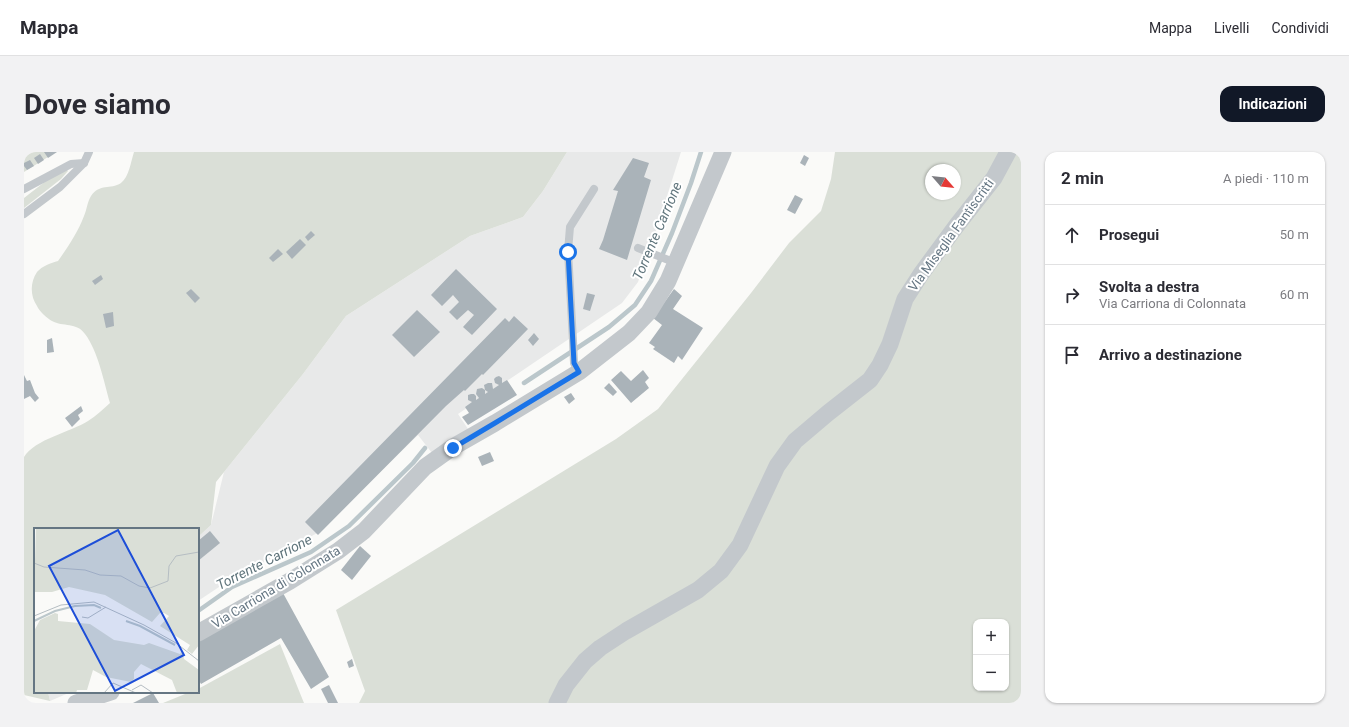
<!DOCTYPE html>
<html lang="it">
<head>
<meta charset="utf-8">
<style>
	:root { --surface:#fff; --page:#f2f2f3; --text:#2b2b33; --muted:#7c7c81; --line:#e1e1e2; --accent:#111827 }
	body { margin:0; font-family:Roboto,sans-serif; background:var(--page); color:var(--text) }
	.controls { position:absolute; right:12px; bottom:12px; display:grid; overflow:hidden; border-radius:8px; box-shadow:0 1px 3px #0004 }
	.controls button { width:36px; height:36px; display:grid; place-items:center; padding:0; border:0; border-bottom:1px solid var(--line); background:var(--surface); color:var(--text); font:20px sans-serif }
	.compass { position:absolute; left:901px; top:12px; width:36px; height:36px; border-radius:50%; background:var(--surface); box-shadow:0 1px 3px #0004; rotate:118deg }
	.stop { position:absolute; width:12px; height:12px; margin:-9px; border:3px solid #1a73e8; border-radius:50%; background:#fff }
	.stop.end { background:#1a73e8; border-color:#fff; box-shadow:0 1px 4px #0008 }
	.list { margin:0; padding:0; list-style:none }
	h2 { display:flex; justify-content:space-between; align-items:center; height:52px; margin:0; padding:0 16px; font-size:17px }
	h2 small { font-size:13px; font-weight:400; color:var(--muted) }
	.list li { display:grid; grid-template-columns:26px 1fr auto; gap:12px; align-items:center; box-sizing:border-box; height:60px; padding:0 16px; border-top:1px solid var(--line) }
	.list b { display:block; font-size:15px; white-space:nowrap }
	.list p { margin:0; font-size:13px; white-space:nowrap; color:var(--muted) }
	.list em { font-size:13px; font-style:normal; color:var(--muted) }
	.icon { flex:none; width:22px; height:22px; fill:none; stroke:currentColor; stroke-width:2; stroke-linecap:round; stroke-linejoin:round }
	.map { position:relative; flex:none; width:997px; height:551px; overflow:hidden; border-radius:12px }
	header { display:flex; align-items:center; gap:24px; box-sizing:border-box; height:56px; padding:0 20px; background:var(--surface); border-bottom:1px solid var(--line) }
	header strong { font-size:19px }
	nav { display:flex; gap:22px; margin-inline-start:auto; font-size:14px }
	.intro { display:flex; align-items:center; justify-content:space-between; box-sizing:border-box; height:96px; padding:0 24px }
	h1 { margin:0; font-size:28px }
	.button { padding:10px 18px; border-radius:12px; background:var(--accent); color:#fff; font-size:14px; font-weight:700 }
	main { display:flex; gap:24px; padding:0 24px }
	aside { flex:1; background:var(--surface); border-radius:12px; box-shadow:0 1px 3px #0004 }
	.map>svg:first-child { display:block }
	.built { fill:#e8e9e9 }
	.green { fill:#dadfd7; fill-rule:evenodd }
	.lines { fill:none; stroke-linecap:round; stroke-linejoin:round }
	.stream { stroke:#bbc7cb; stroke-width:4.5 }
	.building { fill:#aab3b9 }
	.service { stroke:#c3c8cc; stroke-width:8 }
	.minor { stroke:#c3c8cc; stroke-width:17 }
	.route { stroke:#1a73e8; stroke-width:5 }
	.labels { text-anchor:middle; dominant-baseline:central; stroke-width:4; stroke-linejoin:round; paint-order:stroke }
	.street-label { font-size:13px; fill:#657683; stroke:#fff }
	.water-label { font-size:14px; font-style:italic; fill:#60757c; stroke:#fff }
	.inset-river { fill:none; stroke:#bbc7cb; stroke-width:2 }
	.inset-road { fill:none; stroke:#b5bdc2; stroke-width:1 }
	.view { fill:#1d4ed8; fill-opacity:0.15; stroke:#1d4ed8; stroke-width:2 }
	.inset-edge { fill:none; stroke:#657683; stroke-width:2 }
</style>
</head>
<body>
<header>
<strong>Mappa</strong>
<nav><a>Mappa</a><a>Livelli</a><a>Condividi</a></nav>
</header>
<div class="intro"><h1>Dove siamo</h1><a class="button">Indicazioni</a></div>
<main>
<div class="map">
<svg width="997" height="551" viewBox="0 0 997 551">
	<rect width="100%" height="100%" fill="#fafaf8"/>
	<g class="built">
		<polygon points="543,0 657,0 629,88 614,130 598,151 434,262 444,277 408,301 394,283 295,380 195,435 174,449 174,385 187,373 200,320 279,222 322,164 446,84 499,65 519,39"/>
		<polygon points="24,540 47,540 26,549"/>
	</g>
	<g class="green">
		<polygon points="0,0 32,0 0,20"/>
		<path d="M 110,0 L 543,0 L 519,39 L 499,65 L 446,84 L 322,164 L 279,222 L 192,330 L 187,373 L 174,385 L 174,377 L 11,377 L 11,540 L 24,540 L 26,549 L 0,543 L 0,305 C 11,287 47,280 64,269 C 72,264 79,257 86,251 C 80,230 74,199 61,182 C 53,170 39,175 28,169 C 24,167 15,159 13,154 C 6,144 6,130 13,120 C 18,114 27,111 34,109 C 44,95 54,80 60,64 C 63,57 63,51 67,44 C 76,31 86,38 97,31 C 105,25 107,9 110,0 Z"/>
		<path d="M 811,0 L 997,0 L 997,551 L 335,551 L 341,539 L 312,458 L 592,287 L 634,257 L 727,141 L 765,91 L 797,59 L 807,27 ZM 907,18 L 931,18 L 931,42 L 907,42 ZM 952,470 L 982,470 L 982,536 L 952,536 Z"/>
		<polygon points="42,17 44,19 37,27 0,56 0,46 27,25"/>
		<polygon points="256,492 280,551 139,551 166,540 174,540 174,537"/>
	</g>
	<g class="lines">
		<g class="stream">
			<polyline points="500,231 585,175 611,153 627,129 648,81 667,31 677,0"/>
			<polyline points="174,459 208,435 287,400 325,374 389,311 401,296"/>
		</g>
	</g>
	<g class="building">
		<polygon points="20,0 33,0 24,6"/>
		<polygon points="16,2 20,8 14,12 10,6"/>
		<polygon points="780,3 785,6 781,14 776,11"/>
		<polygon points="609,6 625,11 620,25 627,28 603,108 575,97 579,88 594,39 589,38"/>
		<polygon points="6,8 10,14 3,18 0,14 0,11"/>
		<polygon points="771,43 779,47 771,62 763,58"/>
		<polygon points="287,79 291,83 284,89 281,85"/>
		<polygon points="276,87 282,93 268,107 262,100"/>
		<polygon points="254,97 259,102 249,110 245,106"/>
		<polygon points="432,117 473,157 448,183 439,175 450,163 444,158 433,168 425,160 435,150 429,143 418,154 407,143"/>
		<polygon points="77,123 79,127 71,133 68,129"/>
		<polygon points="167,137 176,146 171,151 162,141"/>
		<polygon points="650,137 658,144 649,157 679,176 658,208 654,204 650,211 629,197 631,195 625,191 638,173 629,166"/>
		<polygon points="563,141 571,143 566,159 559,157"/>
		<polygon points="393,158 416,180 390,205 368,183"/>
		<polygon points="89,160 90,174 82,176 79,162"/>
		<polygon points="490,164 504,177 459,223 458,222 441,239 440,238 422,254 294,383 281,370 481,166 485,170"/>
		<polygon points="510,181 515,187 509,194 504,188"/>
		<polygon points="28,186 30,200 23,201 23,188"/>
		<polygon points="619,218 625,226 621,230 625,236 607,251 587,228 597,219 607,229"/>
		<polygon points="0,223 3,229 6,228 11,241 15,246 11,250 6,244 0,247"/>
		<polygon points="475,224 478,226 478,231 483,228 493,243 444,273 438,265 445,261 441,255 448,250 444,248 444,243 447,242 450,242 452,244 452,248 455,246 452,242 453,237 458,236 461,238 461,242 464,240 461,238 460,233 464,231 468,231 469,237 475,233 471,231 470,227 472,225"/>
		<polygon points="585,231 593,240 589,244 580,236"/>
		<polygon points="547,241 551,247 545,252 540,245"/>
		<polygon points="57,254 59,259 54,263 56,267 48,275 41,266"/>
		<polygon points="466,300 470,309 458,314 454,305"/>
		<polygon points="186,379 196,391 174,409 174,389"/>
		<polygon points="336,394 347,404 328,428 317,418"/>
		<polygon points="259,441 305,525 287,537 257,486 177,532 174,527 174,489"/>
		<polygon points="328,507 330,514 325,516 323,510"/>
		<polygon points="305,533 314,551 304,551 297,537"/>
		<polygon points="129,541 135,551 109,551"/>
	</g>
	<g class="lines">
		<g class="service">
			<polyline points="0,37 47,12 60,11"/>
			<polyline points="0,62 36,35 60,11 65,0"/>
			<polyline points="614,96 652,111"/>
			<polyline points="555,220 550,211 549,189 544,99 546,75 570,37"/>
		</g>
		<g class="minor">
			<polyline points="174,481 266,429 314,399 340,379 401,315 429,295 471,271 555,220 605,181 625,160 644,129 699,0"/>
			<polyline points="52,551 87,540"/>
			<polyline points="533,551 542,533 561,509 576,496 602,479 674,438 697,419 716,393 753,314 771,289 804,261 846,228 856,213 866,192 881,147 897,122 933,73 970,26 984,0"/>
		</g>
	</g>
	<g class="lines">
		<polyline class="route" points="429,296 471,271 555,220 550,211 544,100"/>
	</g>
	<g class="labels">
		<g class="street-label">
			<text transform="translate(927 83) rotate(-54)">Via Miseglia Fantiscritti</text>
			<text transform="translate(252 435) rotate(-31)">Via Carriona di Colonnata</text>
		</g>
		<g class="water-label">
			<text transform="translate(633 79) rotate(-67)">Torrente Carrione</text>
			<text transform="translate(240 410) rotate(-27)">Torrente Carrione</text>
		</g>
	</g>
	<g transform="translate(10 376)">
		<rect width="165" height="165" fill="#fafaf8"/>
		<path d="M 2,0 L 165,0 L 165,117 L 158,126 L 153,122 L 156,117 L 126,98 L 135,88 L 130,85 L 126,85 L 118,94 L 71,67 L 35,59 L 18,64 L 0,64 ZM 21,85 L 24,86 L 24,93 L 56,96 L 80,112 L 110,117 L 115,115 L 146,126 L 148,123 L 150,131 L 165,142 L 165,165 L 143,165 L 138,152 L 107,136 L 100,144 L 100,151 L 97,154 L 72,149 L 59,142 L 53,162 L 43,162 L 42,165 L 0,165 L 0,103 L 6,92 Z" fill="#dadfd7"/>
		<path class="inset-river" d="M 0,93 L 21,83 L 41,78 L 60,77 L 67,80M 92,93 L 106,98 L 141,117"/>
		<path class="inset-road" d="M 0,35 L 10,39 L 51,42 L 66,47 L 87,48 L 105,58 L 116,60 L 134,53 L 135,38 L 142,28 L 165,24M 0,88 L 27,77 L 60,74 L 110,97 L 142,115 L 165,133M 48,89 L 54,90 L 72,79M 98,162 L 107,157 L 119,165M 70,165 L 79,155 L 102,165"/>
		<path class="view" d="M 84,2 L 150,127 L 81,163 L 15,38 Z"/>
		<rect width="165" height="165" class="inset-edge"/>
	</g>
</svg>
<div class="controls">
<button>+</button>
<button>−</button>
</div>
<svg class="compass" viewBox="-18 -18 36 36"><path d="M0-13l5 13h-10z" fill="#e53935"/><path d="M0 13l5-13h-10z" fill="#7c7c81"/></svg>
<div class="stop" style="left:544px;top:100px"></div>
<div class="stop end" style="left:429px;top:296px"></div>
</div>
<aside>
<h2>2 min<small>A piedi · 110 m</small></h2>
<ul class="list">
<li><svg class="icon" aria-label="ahead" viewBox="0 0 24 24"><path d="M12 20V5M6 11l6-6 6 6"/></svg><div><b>Prosegui</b></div><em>50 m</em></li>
<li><svg class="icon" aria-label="right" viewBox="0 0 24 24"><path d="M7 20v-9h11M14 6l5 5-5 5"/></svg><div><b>Svolta a destra</b><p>Via Carriona di Colonnata</p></div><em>60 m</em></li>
<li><svg class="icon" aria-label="arrive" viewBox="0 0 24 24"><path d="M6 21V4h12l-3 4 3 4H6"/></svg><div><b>Arrivo a destinazione</b></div></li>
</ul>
</aside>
</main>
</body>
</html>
